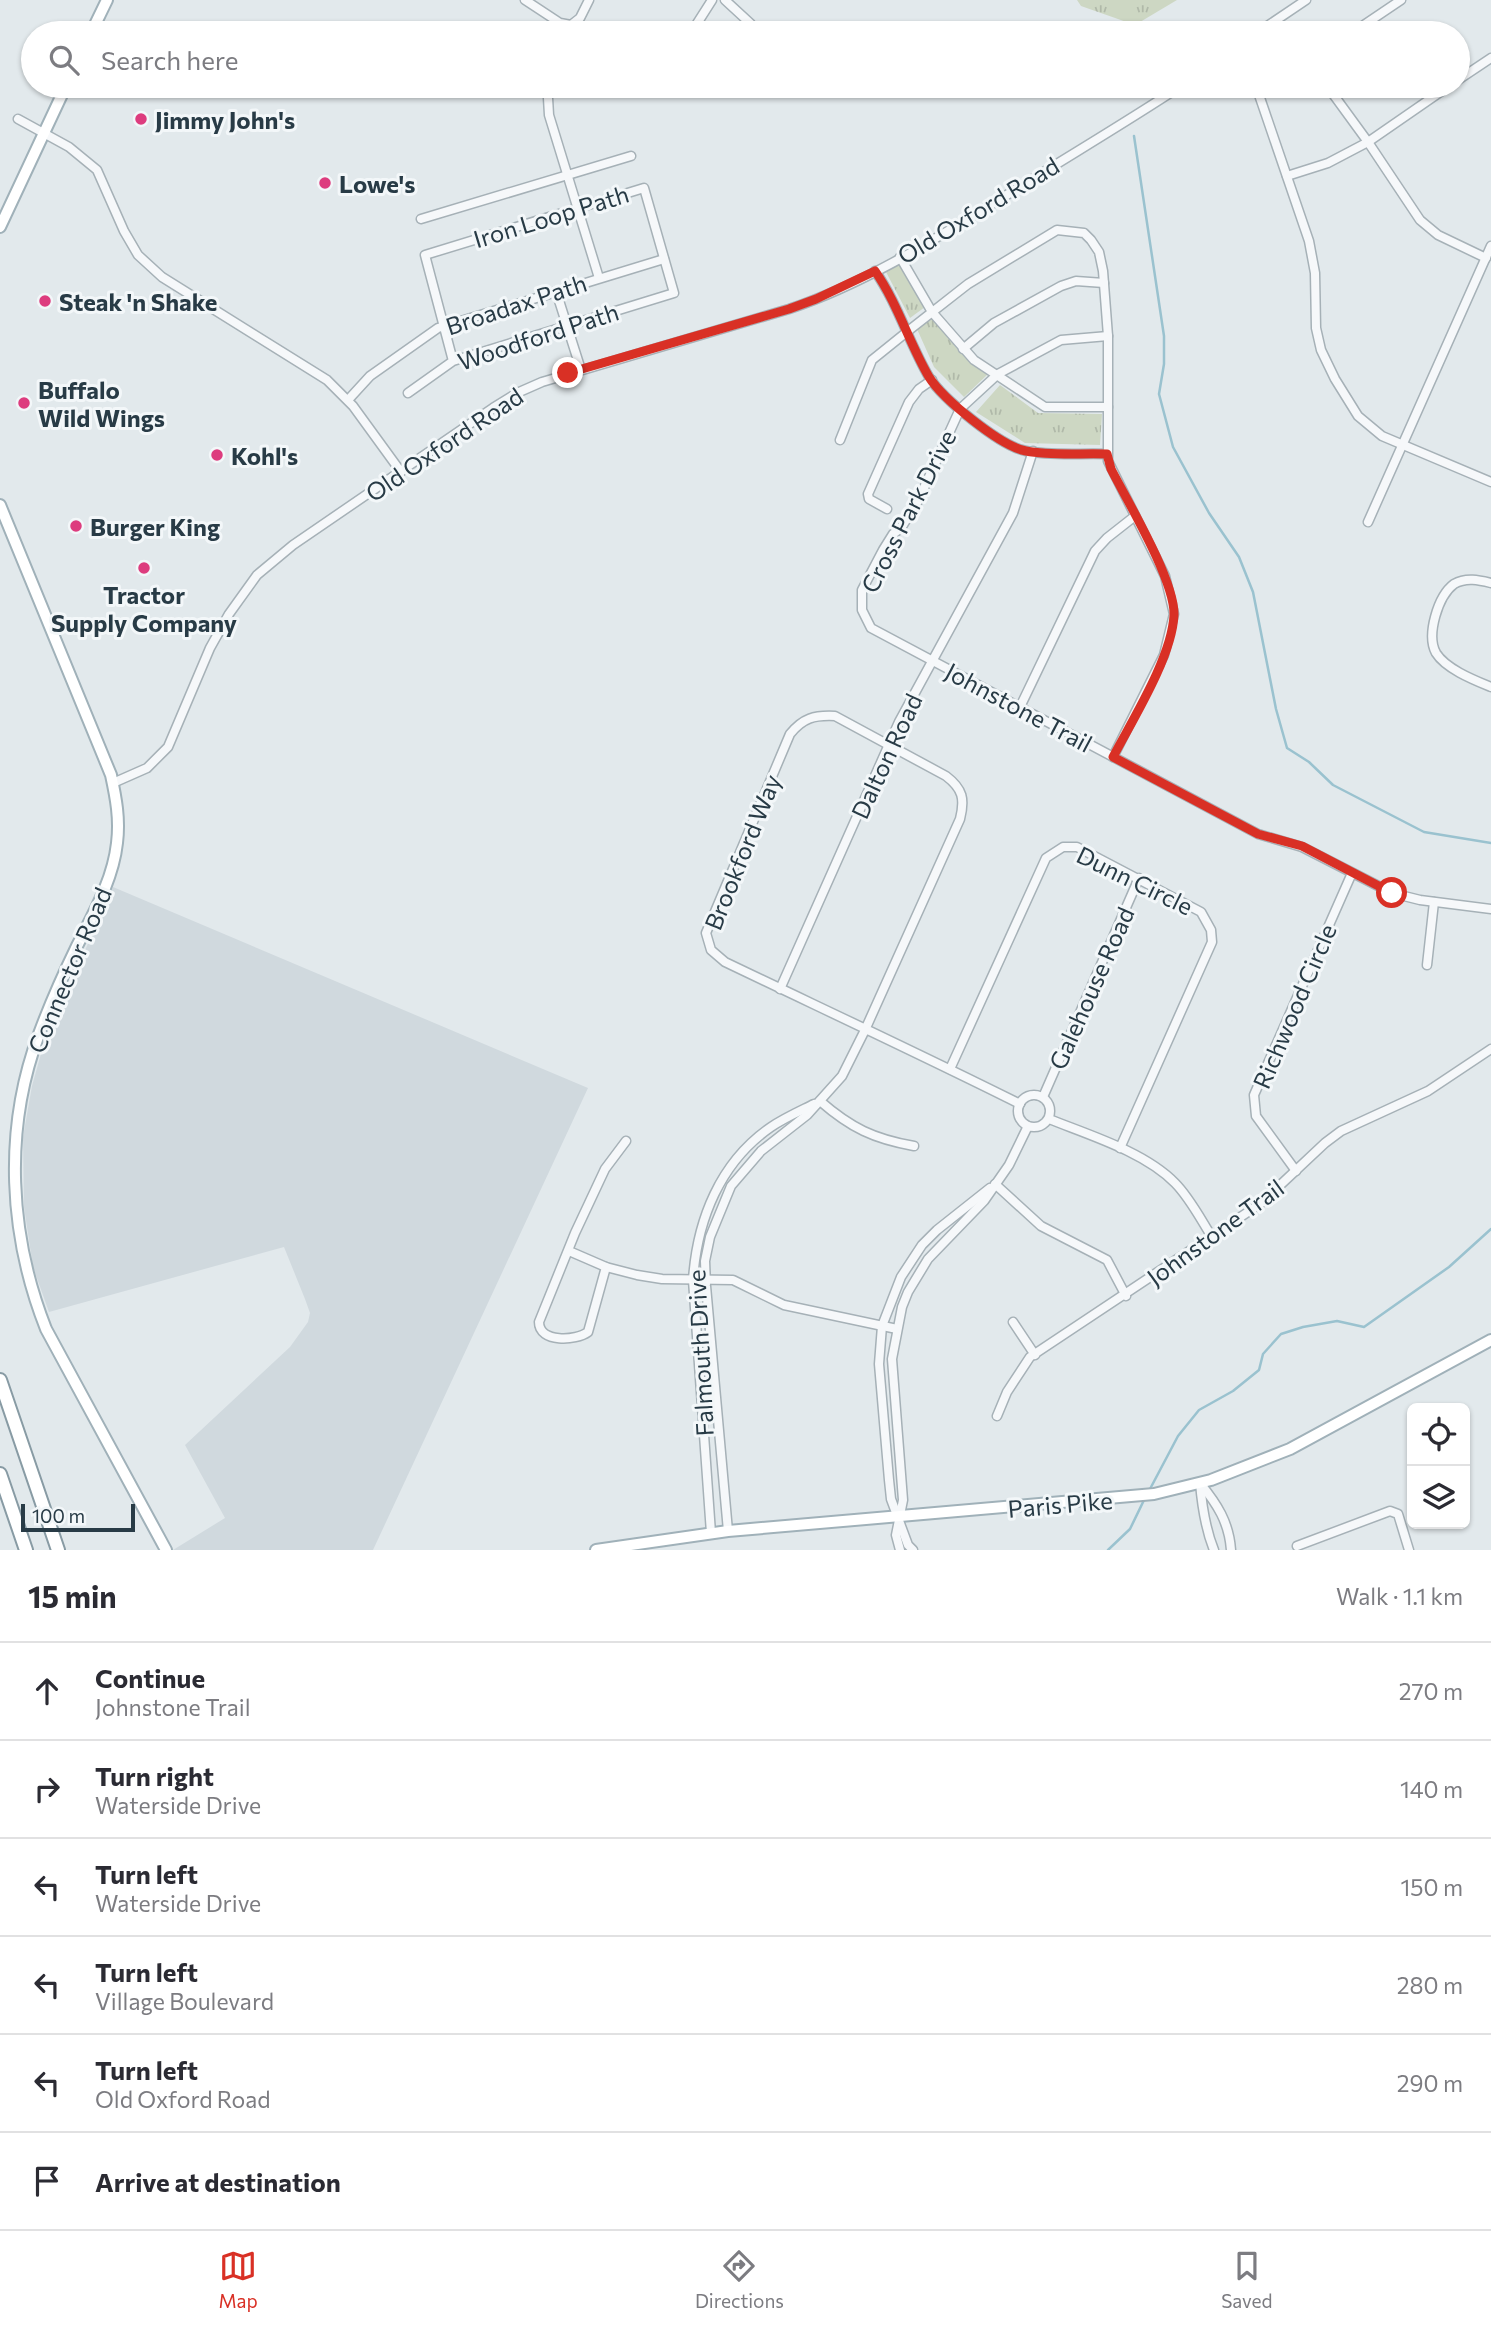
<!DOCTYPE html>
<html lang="en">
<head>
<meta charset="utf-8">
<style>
	:root { --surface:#fff; --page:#f7f7f7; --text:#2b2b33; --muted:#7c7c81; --line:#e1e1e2; --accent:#d93025 }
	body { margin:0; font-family:Commissioner,sans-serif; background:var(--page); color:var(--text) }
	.controls { position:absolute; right:21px; bottom:21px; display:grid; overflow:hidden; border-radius:10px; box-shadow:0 2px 5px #0004 }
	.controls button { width:63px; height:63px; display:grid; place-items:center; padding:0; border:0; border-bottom:2px solid var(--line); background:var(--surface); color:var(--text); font:35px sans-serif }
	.scale { position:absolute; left:21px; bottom:18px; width:114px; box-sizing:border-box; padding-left:7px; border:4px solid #283b46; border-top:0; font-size:19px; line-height:24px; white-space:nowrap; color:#283b46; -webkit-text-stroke:5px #f3f7f9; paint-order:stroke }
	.stop { position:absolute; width:21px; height:21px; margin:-16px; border:5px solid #d93025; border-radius:50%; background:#fff }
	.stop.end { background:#d93025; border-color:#fff; box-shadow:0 2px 7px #0008 }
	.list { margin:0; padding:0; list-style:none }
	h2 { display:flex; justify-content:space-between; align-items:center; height:91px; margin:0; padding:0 28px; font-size:30px }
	h2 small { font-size:23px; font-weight:400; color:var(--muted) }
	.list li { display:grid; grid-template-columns:46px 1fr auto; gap:21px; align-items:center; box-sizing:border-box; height:98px; padding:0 28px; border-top:2px solid var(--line) }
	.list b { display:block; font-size:26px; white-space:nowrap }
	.list p { margin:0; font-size:23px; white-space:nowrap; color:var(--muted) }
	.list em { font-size:23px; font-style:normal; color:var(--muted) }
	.icon { flex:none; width:38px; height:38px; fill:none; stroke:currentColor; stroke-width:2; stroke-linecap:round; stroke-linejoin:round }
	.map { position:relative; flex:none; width:1491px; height:1550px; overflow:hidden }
	.search { position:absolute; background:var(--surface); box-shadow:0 2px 5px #0004; left:21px; right:21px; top:21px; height:77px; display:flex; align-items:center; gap:18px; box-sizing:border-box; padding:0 24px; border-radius:38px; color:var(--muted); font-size:26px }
	.sheet { height:679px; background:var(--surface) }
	nav { display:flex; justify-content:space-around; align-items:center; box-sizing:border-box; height:98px; border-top:2px solid var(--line); background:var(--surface); font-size:19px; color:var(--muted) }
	nav a { display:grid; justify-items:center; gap:4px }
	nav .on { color:var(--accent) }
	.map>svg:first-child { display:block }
	.built { fill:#d0d9de }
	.grass { fill:url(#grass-tufts) }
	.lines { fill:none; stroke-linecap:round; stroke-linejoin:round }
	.stream { stroke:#9ac2cf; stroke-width:2.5 }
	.minor-casing { stroke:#a6b1b7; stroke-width:11 }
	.major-casing { stroke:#a0b1b9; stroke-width:14 }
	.highway-casing { stroke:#889ba4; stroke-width:16 }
	.minor { stroke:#f6f8fa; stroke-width:8 }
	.major { stroke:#fff; stroke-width:10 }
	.highway { stroke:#fff; stroke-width:12 }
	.route { stroke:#d93025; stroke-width:9 }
	.poi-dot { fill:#dd3c7e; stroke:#f3f7f9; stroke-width:2.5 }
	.labels { text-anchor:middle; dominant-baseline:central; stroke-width:6; stroke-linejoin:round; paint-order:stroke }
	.poi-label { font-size:24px; font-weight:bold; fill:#283b46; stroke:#f3f7f9; text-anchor:start }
	.street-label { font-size:24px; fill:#283b46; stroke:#f3f7f9 }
</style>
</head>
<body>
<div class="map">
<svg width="1491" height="1550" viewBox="0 0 1491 1550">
	<defs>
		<pattern id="grass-tufts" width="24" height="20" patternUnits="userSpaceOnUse" patternTransform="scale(1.75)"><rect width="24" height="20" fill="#cdd7c3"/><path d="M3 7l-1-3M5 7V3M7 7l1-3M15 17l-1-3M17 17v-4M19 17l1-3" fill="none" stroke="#b0b9a9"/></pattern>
	</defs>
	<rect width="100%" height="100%" fill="#e2e9ec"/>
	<polygon class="built" points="113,887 588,1088 373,1550 173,1550 225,1518 185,1445 290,1347 308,1322 310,1313 305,1299 284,1247 49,1312 33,1267 24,1207 23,1137 32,1086 44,1043"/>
	<g class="grass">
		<polygon points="1077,0 1177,0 1135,25 1081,6"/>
		<polygon points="898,261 925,307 910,318 885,270"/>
		<polygon points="931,317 959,351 988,374 964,397 934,367 917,329"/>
		<polygon points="1000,385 1038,413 1102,414 1100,445 1025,443 976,412"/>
	</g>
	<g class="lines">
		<g class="stream">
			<polyline points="1134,136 1164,336 1164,364 1159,394 1173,447 1209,513 1239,557 1253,592 1276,709 1287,748 1309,762 1333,785 1424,832 1491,843"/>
			<polyline points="1150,1489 1178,1436 1199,1410 1233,1391 1259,1370 1263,1354 1281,1334 1303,1327 1337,1321 1364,1327 1449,1267 1491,1229"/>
			<polyline points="1108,1550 1130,1529 1145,1498"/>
		</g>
		<defs>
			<g id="minor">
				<polyline points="525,0 560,23 571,25 580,18 589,0"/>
				<polyline points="725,0 751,24"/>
				<polyline points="691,33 712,0"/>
				<polyline points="1257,33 1306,0"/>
				<polyline points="1352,33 1401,0"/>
				<polyline points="1458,80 1491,58"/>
				<polyline points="1256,86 1309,241 1315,273 1316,328 1321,350 1335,379 1358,416 1382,436 1491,482"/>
				<polyline points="1329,86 1333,94 1368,142 1420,220 1438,235 1486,258"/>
				<polyline points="548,98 549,115 599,278"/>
				<polyline points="18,119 69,147 97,170 124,231 138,255 162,277 327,380 353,406 401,472"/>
				<polyline points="1287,176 1328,163 1368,142 1449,86"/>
				<polyline points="421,219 631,156"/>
				<polyline points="900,257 932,312 974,360 1045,407 1108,407"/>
				<path d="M 875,271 C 898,304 909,343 929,377 C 943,399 1000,446 1026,451 C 1052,456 1081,453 1107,454"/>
				<polyline points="556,291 581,370"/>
				<polyline points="1108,336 1061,340 998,374 960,409 918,501 901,528 893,534 883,550 862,590 862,610 871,628 1258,834 1302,847 1392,893 1420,900 1491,909"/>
				<polyline points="963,349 994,323 1061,286 1076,281 1104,283"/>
				<polyline points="408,393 453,361 674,293 644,188 425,255 453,361"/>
				<polyline points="348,400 370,376 438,328 664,259"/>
				<polyline points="840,440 872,360 908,331 968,284 1057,230 1084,233 1091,240 1099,252 1103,271 1108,336 1108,461 1165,576 1174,614 1164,655 1113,757"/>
				<polyline points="887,509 869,499 868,494 909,402 919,389 932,380"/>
				<polyline points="1368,522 1491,246"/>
				<path d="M 1491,583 C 1479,580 1466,577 1454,584 C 1438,596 1426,635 1436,653 C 1446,669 1474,680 1491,687"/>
				<polyline points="1020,707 1095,551 1107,538 1135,516"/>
				<path d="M 113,783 L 147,768 L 168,747 L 210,648 L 229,614 L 257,575 L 293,545 L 493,408 L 517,393 L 542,382 L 789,309 C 867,283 940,236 1010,193 C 1067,157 1125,123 1181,86"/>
				<polyline points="1427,965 1434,902"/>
				<polyline points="780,989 899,722 1013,513 1033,451"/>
				<polyline points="950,1069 1046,858 1063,847 1077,847 1201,912 1211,930 1212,942 1120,1148"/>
				<circle cx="1034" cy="1111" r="16"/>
				<polyline points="1043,1097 1139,878"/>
				<path d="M 820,1101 C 851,1128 874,1139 914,1146"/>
				<path d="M 1049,1119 C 1089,1135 1145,1152 1175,1183 C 1190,1198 1201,1220 1212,1237"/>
				<polyline points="1296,1171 1256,1116 1254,1095 1352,873"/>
				<polyline points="995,1184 1041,1226 1107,1260 1126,1296"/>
				<polyline points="569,1251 606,1267 637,1275 662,1279 733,1280 784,1305 897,1329"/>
				<path d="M 606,1267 L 588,1332 C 576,1341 539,1343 539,1322 L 575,1233 L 605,1169 L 626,1141"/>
				<polyline points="1013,1322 1035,1355"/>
				<polyline points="997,1416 1007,1392 1030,1357 1260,1204 1325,1143 1341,1131 1428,1091 1491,1049"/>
				<path d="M 1200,1483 C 1217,1504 1229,1522 1231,1550"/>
				<path d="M 1200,1483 C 1202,1506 1205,1528 1214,1550"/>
				<path d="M 728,1531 L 706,1286 L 705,1261 L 710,1237 L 731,1186 L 761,1151 L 807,1115 L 842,1076 L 865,1030 L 960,819 C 965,799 963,789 946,776 L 835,716 C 814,715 803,718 790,734 L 706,933 L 711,950 L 725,962 C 823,1009 922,1055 1020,1104"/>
				<path d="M 711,1533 L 693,1280 C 697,1220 720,1162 771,1127 C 784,1118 800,1111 814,1104"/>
				<polyline points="1297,1546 1390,1511 1398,1514 1409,1550"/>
				<polyline points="900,1550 896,1535 903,1500 892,1359 902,1307 908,1292 928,1259 984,1201 1009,1165 1028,1126"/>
				<polyline points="913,1550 908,1545 891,1499 889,1480 879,1364 882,1326 901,1277 922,1245 937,1230 990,1188"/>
			</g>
			<g id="major">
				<polyline points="91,33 107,0"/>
				<polyline points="0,227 66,86"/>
				<path d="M 0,505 L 111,775 C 116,798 120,819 117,843 C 113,880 93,914 77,946 C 63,975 50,1004 39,1034 C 3,1130 9,1235 46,1329 L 166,1550"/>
				<polyline points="596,1550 728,1531 1154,1494 1211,1480 1290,1449 1491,1340"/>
			</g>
			<g id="highway">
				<polyline points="0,1380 58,1550"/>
				<polyline points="0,1474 26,1550"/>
			</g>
		</defs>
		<use href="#minor" class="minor-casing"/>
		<use href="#major" class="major-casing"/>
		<use href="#highway" class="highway-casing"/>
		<use href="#minor" class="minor"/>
		<use href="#major" class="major"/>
		<use href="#highway" class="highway"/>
	</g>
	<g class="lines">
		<path class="route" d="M 568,373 L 789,309 L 816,299 L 875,271 C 898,304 909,343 929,377 C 943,399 1000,446 1026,451 C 1052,456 1081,453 1107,454 L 1111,469 C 1128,502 1175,581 1174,615 C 1172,657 1133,719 1113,757 L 1258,834 L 1302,846 L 1392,893"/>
	</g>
	<g class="poi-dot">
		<circle cx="141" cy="119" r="7"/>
		<circle cx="325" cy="183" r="7"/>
		<circle cx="45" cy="301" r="7"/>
		<circle cx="24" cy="403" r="7"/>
		<circle cx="217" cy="455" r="7"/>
		<circle cx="76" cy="526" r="7"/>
		<circle cx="144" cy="568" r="7"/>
	</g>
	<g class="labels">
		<g class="poi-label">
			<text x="155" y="119">Jimmy John's</text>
			<text x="339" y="183">Lowe's</text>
			<text x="59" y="301">Steak 'n Shake</text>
			<text x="38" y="389">Buffalo<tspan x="38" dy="28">Wild Wings</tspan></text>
			<text x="231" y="455">Kohl's</text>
			<text x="90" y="526">Burger King</text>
			<text x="144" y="594" text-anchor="middle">Tractor<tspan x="144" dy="28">Supply Company</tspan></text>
		</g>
		<g class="street-label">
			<text transform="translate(978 210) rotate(-31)">Old Oxford Road</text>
			<text transform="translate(551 216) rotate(-17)">Iron Loop Path</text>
			<text transform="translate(516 304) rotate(-18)">Broadax Path</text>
			<text transform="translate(538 336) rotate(-18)">Woodford Path</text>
			<text transform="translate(444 444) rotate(-34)">Old Oxford Road</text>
			<text transform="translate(908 511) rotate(-63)">Cross Park Drive</text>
			<text transform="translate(1019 707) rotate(28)">Johnstone Trail</text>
			<text transform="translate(886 756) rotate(-65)">Dalton Road</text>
			<text transform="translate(742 852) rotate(-68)">Brookford Way</text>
			<text transform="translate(1135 880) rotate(26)">Dunn Circle</text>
			<text transform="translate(69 970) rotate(-67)">Connector Road</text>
			<text transform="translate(1091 988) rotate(-66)">Galehouse Road</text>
			<text transform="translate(1294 1006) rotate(-67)">Richwood Circle</text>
			<text transform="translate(1215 1232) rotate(-36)">Johnstone Trail</text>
			<text transform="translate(700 1353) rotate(-93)">Falmouth Drive</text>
			<text transform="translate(1060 1504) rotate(-5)">Paris Pike</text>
		</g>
	</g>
</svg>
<div class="controls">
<button><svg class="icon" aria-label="locate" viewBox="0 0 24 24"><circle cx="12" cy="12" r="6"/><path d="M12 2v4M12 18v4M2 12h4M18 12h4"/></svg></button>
<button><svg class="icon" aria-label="layers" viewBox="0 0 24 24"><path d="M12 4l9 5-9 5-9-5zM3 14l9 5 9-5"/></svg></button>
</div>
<div class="scale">100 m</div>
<div class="stop" style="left:1392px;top:893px"></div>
<div class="stop end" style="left:568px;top:373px"></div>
<div class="search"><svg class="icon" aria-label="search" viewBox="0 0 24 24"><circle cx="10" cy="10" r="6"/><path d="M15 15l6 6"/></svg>Search here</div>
</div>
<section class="sheet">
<h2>15 min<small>Walk · 1.1 km</small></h2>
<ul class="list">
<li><svg class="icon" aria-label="ahead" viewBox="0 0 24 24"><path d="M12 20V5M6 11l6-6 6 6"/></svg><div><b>Continue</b><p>Johnstone Trail</p></div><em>270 m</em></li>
<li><svg class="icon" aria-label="right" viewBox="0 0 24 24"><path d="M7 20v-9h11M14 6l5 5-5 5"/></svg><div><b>Turn right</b><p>Waterside Drive</p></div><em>140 m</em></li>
<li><svg class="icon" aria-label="left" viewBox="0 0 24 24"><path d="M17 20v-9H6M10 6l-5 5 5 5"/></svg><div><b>Turn left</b><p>Waterside Drive</p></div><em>150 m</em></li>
<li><svg class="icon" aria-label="left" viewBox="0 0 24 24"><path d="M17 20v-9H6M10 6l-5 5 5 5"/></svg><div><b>Turn left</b><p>Village Boulevard</p></div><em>280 m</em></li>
<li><svg class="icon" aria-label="left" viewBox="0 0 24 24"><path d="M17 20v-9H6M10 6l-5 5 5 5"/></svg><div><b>Turn left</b><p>Old Oxford Road</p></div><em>290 m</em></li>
<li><svg class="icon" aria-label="arrive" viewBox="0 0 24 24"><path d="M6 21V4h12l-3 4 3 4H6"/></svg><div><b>Arrive at destination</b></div></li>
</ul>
</section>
<nav>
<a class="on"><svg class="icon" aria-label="map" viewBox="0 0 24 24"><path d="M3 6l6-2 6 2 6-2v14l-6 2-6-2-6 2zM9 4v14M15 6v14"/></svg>Map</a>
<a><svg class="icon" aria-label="directions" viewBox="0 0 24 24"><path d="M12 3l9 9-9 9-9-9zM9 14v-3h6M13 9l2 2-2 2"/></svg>Directions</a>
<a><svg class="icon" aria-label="saved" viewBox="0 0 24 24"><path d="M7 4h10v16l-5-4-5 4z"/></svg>Saved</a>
</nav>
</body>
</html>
